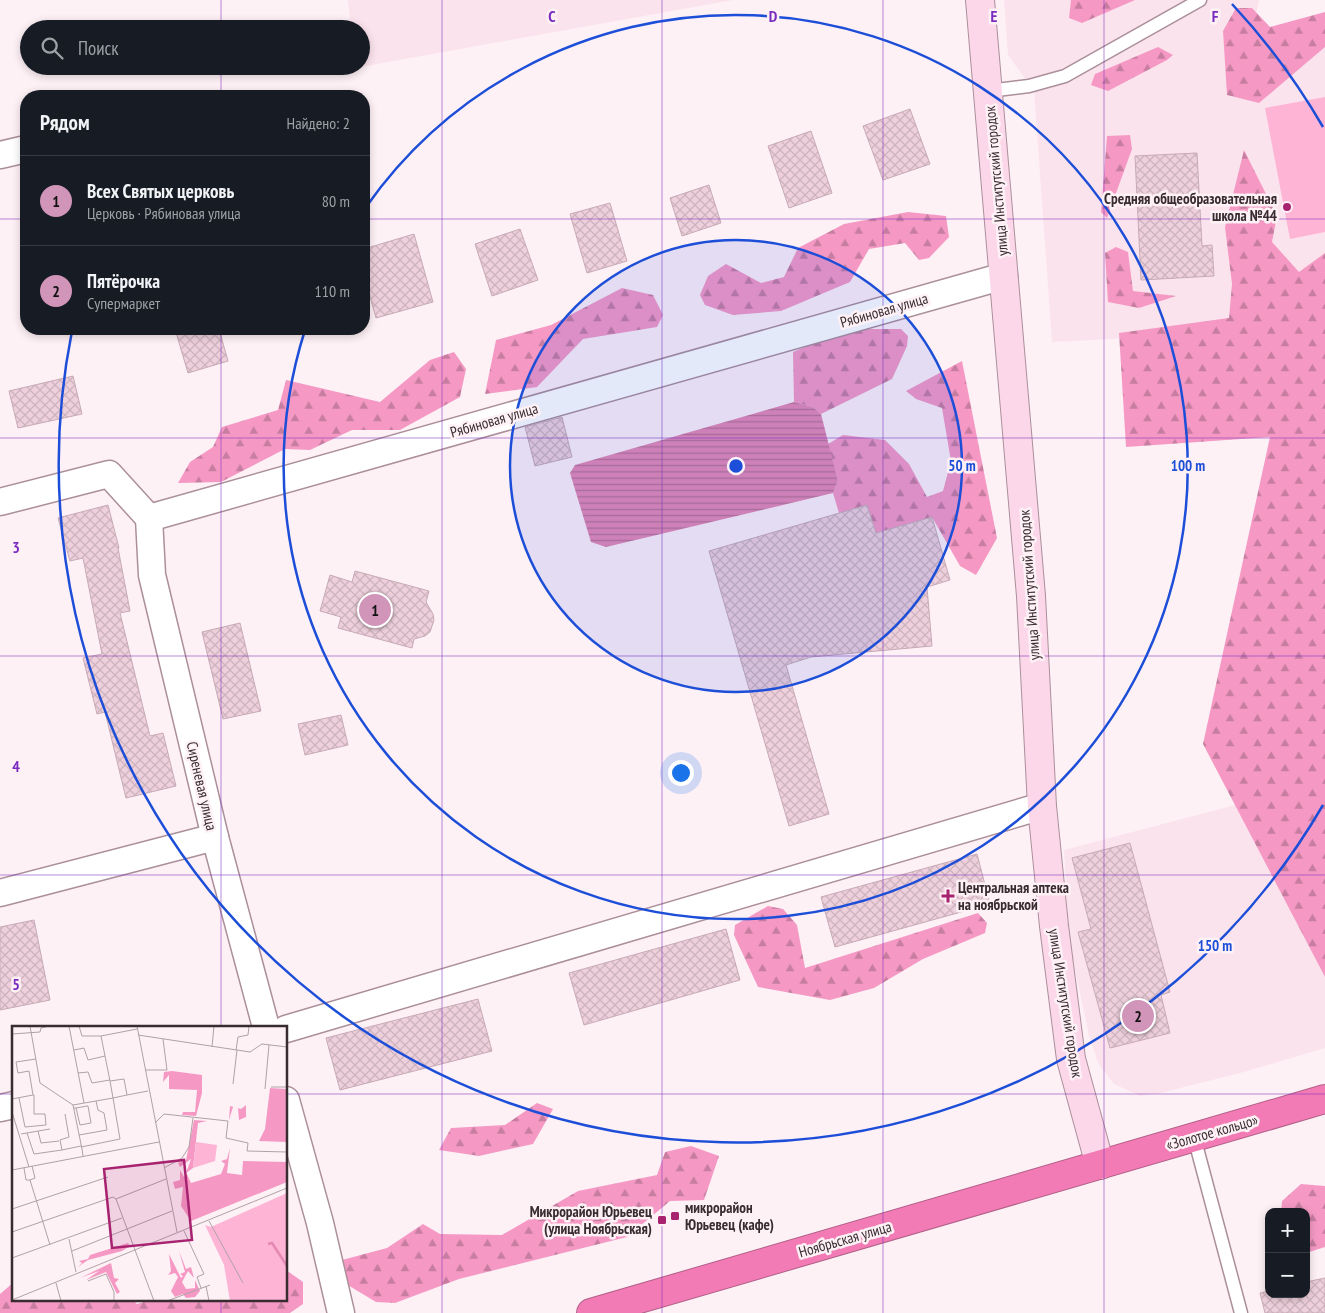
<!DOCTYPE html>
<html lang="ru">
<head>
<meta charset="utf-8">
<style>
	:root { --surface:#171b24; --page:#242831; --text:#f1f3f6; --muted:#9ea1a6; --line:#363941; --accent:#d095b9 }
	body { margin:0; font-family:"PT Sans Narrow",sans-serif; background:var(--page); color:var(--text) }
	.controls { position:absolute; right:15px; bottom:15px; display:grid; overflow:hidden; border-radius:10px; box-shadow:0 2px 8px #0003 }
	.controls button { width:45px; height:45px; display:grid; place-items:center; padding:0; border:0; border-bottom:1px solid var(--line); background:var(--surface); color:var(--text); font:25px sans-serif }
	.you { position:absolute; left:680px; top:772px; width:18px; height:18px; margin:-12px; border:4px solid #fff; border-radius:50%; background:#1a73e8; box-shadow:0 0 0 8px #1a73e833 }
	.badge { display:grid; place-items:center; width:32px; height:32px; border-radius:50%; background:var(--accent); color:#111; font-size:16px; font-weight:700 }
	.pin { position:absolute; translate:-50% -50%; border:2px solid #fff; box-shadow:0 1px 5px #0006 }
	.list { margin:0; padding:0; list-style:none }
	h2 { display:flex; justify-content:space-between; align-items:center; height:65px; margin:0; padding:0 20px; font-size:21px }
	h2 small { font-size:16px; font-weight:400; color:var(--muted) }
	.list li { display:grid; grid-template-columns:32px 1fr auto; gap:15px; align-items:center; box-sizing:border-box; height:90px; padding:0 20px; border-top:1px solid var(--line) }
	.list b { display:block; font-size:19px; white-space:nowrap }
	.list p { margin:0; font-size:16px; white-space:nowrap; color:var(--muted) }
	.list em { font-size:16px; font-style:normal; color:var(--muted) }
	.icon { flex:none; width:28px; height:28px; fill:none; stroke:currentColor; stroke-width:2; stroke-linecap:round; stroke-linejoin:round }
	.map { position:relative; flex:none; width:1325px; height:1313px; overflow:hidden }
	.search { position:absolute; background:var(--surface); box-shadow:0 2px 8px #0003; left:20px; top:20px; width:350px; height:55px; display:flex; align-items:center; gap:12px; box-sizing:border-box; padding:0 18px; border-radius:28px; color:var(--muted); font-size:19px }
	.panel { position:absolute; background:var(--surface); box-shadow:0 2px 8px #0003; left:20px; top:90px; width:350px; height:245px; border-radius:20px }
	.map>svg:first-child { display:block }
	.built { fill:#fbe3ed }
	.forest { fill:url(#forest-firs) }
	.garden { fill:#feb4d5 }
	.water { fill:url(#water-rules) }
	.building { fill:url(#building-cross-hatch); stroke:#c7aab6 }
	.lines { fill:none; stroke-linecap:round; stroke-linejoin:round }
	.lane-casing { stroke:#ab8f9a; stroke-width:15 }
	.street-casing { stroke:#ab8f9a; stroke-width:29 }
	.secondary-casing { stroke:#ab8f9a; stroke-width:30 }
	.highway-casing { stroke:#b15f87; stroke-width:30 }
	.lane { stroke:#fff; stroke-width:12 }
	.street { stroke:#fff; stroke-width:26 }
	.secondary { stroke:#fbd7e9; stroke-width:28 }
	.highway { stroke:#f27bb5; stroke-width:28 }
	.grid { fill:none; stroke:#7b2cbf; stroke-width:1; stroke-opacity:0.55 }
	.ring { fill:none; stroke:#1d4ed8; stroke-width:2.5 }
	.poi-dot { fill:#a7236f; stroke:#fef1f6; stroke-width:2 }
	.labels { text-anchor:middle; dominant-baseline:central; stroke-width:5; stroke-linejoin:round; paint-order:stroke }
	.street-label { font-size:15px; fill:#382c31; stroke:#fef1f6 }
	.poi-label { font-size:15px; font-weight:bold; fill:#382c31; stroke:#fef1f6; text-anchor:end }
	.inset-river { fill:none; stroke:#e589b4; stroke-width:2.5 }
	.inset-road { fill:none; stroke:#afa2a7; stroke-width:1 }
	.view { fill:#a7236f; fill-opacity:0.15; stroke:#a7236f; stroke-width:2.5 }
	.inset-edge { fill:none; stroke:#382c31; stroke-width:2.5 }
	.grid-label { font-size:16px; text-anchor:middle; font-weight:bold; fill:#7b2cbf; stroke:#fef1f6; stroke-width:5; stroke-linejoin:round; paint-order:stroke }
	.centre { fill:#1d4ed8; stroke:#fef1f6; stroke-width:2.5 }
	.ring-label { font-size:15px; text-anchor:middle; font-weight:bold; fill:#1d4ed8; stroke:#fef1f6; stroke-width:5; stroke-linejoin:round; paint-order:stroke }
</style>
</head>
<body>
<div class="map">
<svg width="1325" height="1313" viewBox="0 0 1325 1313">
	<defs>
		<pattern id="forest-firs" width="22" height="20" patternUnits="userSpaceOnUse" patternTransform="scale(1.25)"><rect width="22" height="20" fill="#f599c4"/><path d="M5 1l3.5 6h-7zM16 11l3.5 6h-7z" fill="#c77da0"/></pattern>
		<pattern id="water-rules" width="6" height="5" patternUnits="userSpaceOnUse" patternTransform="scale(1.25)"><rect width="6" height="5" fill="#e589b4"/><path d="M0 2.5h6" fill="none" stroke="#bb7093"/></pattern>
		<pattern id="building-cross-hatch" width="8" height="8" patternUnits="userSpaceOnUse" patternTransform="scale(1.25)"><rect width="8" height="8" fill="#eed0dc"/><path d="M0 0l8 8M0 8l8-8" fill="none" stroke="#cdb3bd"/></pattern>
	</defs>
	<rect width="100%" height="100%" fill="#fef1f6"/>
	<g class="built">
		<polygon points="348,0 733,0 355,68 355,66 361,66 361,29 351,29"/>
		<polygon points="1004,0 1259,0 1243,81 1325,31 1325,394 1255,332 1052,342 1034,91 1008,55"/>
		<polygon points="1235,805 1325,977 1325,1048 1244,1072 1161,1093 1140,1096 1114,1084 1098,1063 1089,1035 1069,942 1064,850"/>
	</g>
	<g class="forest">
		<polygon points="1071,0 1135,0 1082,23 1069,18"/>
		<polygon points="1236,8 1252,8 1270,27 1325,12 1325,47 1259,103 1227,95 1223,31"/>
		<polygon points="1158,47 1173,55 1167,60 1108,91 1091,85 1095,74"/>
		<polygon points="1130,135 1132,149 1107,218 1101,212 1107,136"/>
		<polygon points="1244,150 1277,216 1272,242 1299,272 1325,253 1325,977 1203,744 1270,437 1126,447 1119,333 1229,318 1232,284 1225,227"/>
		<polygon points="908,212 946,216 949,237 929,258 919,260 905,243 869,249 850,282 781,311 733,315 705,305 700,295 708,276 726,264 761,283 784,277 798,248 844,224"/>
		<polygon points="1116,247 1128,252 1133,291 1176,296 1139,308 1108,302 1105,253"/>
		<polygon points="622,288 653,295 663,315 657,327 583,339 537,387 485,394 496,340 551,325"/>
		<polygon points="867,329 901,329 908,336 907,346 892,379 821,414 813,407 794,402 793,352 836,334"/>
		<polygon points="454,352 466,369 460,397 400,430 352,430 310,450 285,449 221,482 178,483 190,462 213,447 222,427 278,410 286,380 380,402 430,360"/>
		<polygon points="962,361 997,538 976,575 960,566 932,517 876,533 867,505 839,513 833,493 838,481 828,444 843,435 885,440 909,464 927,497 943,491 951,461 942,408 916,399 906,391"/>
		<polygon points="768,906 783,909 797,925 805,968 978,913 987,923 985,933 923,959 874,988 830,1000 758,987 734,935 735,925"/>
		<polygon points="537,1103 553,1109 533,1144 479,1156 439,1150 451,1128 505,1125"/>
		<polygon points="691,1146 719,1156 704,1200 670,1201 627,1237 459,1279 395,1303 376,1302 341,1281 342,1260 387,1248 423,1224 440,1234 502,1235 578,1191 657,1175 665,1152"/>
		<polygon points="1301,1184 1325,1186 1325,1247 1306,1253 1306,1212 1281,1212 1282,1201"/>
		<polygon points="286,1270 303,1282 303,1304 290,1313 0,1313 0,1294 14,1282 14,1299 132,1299 137,1304 153,1299 286,1299"/>
	</g>
	<polygon class="garden" points="1325,97 1325,232 1290,239 1265,108"/>
	<polygon class="water" points="794,402 813,407 821,414 838,481 833,493 606,547 591,542 570,473 575,465"/>
	<g class="building">
		<polygon points="910,109 930,164 883,180 863,126"/>
		<polygon points="811,131 832,193 789,208 768,146"/>
		<polygon points="1197,153 1202,246 1212,245 1214,276 1141,280 1135,156"/>
		<polygon points="709,185 721,223 682,236 670,198"/>
		<polygon points="610,203 627,261 587,273 570,214"/>
		<polygon points="520,229 538,280 492,296 475,244"/>
		<polygon points="414,234 433,302 376,318 364,275 364,249"/>
		<polygon points="175,329 219,329 228,361 188,373"/>
		<polygon points="73,376 82,414 18,428 9,391"/>
		<polygon points="562,417 572,457 535,466 525,427"/>
		<polygon points="108,505 119,548 118,548 130,611 120,613 150,736 163,733 176,786 126,798 105,712 97,714 83,658 102,654 83,558 70,561 58,518"/>
		<polygon points="867,505 876,533 932,517 950,580 927,587 932,646 811,657 786,665 829,814 789,826 709,551"/>
		<polygon points="355,571 429,591 426,602 433,614 434,620 430,632 425,636 414,639 412,648 338,628 341,617 320,611 330,575 352,582"/>
		<polygon points="240,623 261,711 223,719 202,632"/>
		<polygon points="341,715 348,745 305,755 298,724"/>
		<polygon points="1130,843 1170,992 1161,995 1170,1033 1110,1048 1078,932 1091,929 1072,858"/>
		<polygon points="977,854 990,904 835,947 821,897"/>
		<polygon points="34,920 50,1000 0,1010 0,927"/>
		<polygon points="726,929 740,980 584,1025 569,973"/>
		<polygon points="478,999 492,1051 340,1090 326,1038"/>
		<polygon points="1325,1278 1325,1313 1265,1313 1260,1293 1269,1291 1269,1294 1306,1294 1306,1282"/>
	</g>
	<g class="lines">
		<defs>
			<g id="lane">
				<polyline points="988,91 1029,86 1065,76 1200,0"/>
				<polyline points="1194,1137 1241,1313"/>
			</g>
			<g id="street">
				<polyline points="0,155 26,149"/>
				<polyline points="0,502 109,474 149,518"/>
				<polyline points="149,518 1004,276"/>
				<polyline points="149,518 152,575 215,837 266,1027"/>
				<polyline points="0,893 215,837"/>
				<polyline points="286,1029 1042,806"/>
				<polyline points="286,1100 320,1223 341,1313"/>
				<polyline points="0,1108 14,1105"/>
			</g>
			<polyline id="secondary" points="980,0 1031,596 1042,806 1054,926 1071,1059 1100,1165"/>
			<polyline id="highway" points="591,1313 1325,1099"/>
		</defs>
		<use href="#lane" class="lane-casing"/>
		<use href="#street" class="street-casing"/>
		<use href="#secondary" class="secondary-casing"/>
		<use href="#highway" class="highway-casing"/>
		<use href="#lane" class="lane"/>
		<use href="#street" class="street"/>
		<use href="#secondary" class="secondary"/>
		<use href="#highway" class="highway"/>
	</g>
	<path class="grid" d="M 221,0 L 221,29M 442,0 L 442,1313M 662,0 L 662,1313M 883,0 L 883,1313M 1104,0 L 1104,1313M 221,66 L 221,96M 0,219 L 26,219M 364,219 L 1325,219M 221,329 L 221,1027M 0,438 L 1325,438M 0,656 L 1325,656M 0,875 L 1325,875M 0,1094 L 14,1094M 286,1094 L 1325,1094M 221,1299 L 221,1313"/>
	<circle cx="736" cy="466" r="226" fill="#1d4ed8" fill-opacity=".12"/>
	<g class="ring">
		<circle cx="736" cy="466" r="226"/>
		<path d="M366 207A452 452 0 1 1 305 330"/>
		<path d="M1323 805A678 678 0 0 1 72 331M1232 4A678 678 0 0 1 1323 127"/>
	</g>
	<g class="poi-dot">
		<circle cx="1287" cy="207" r="5"/>
		<path d="M945.5 888.5h5v5h5v5h-5v5h-5v-5h-5v-5h5z"/>
		<rect x="670" y="1211" width="10" height="10" rx="2.5"/>
		<rect x="657" y="1215" width="10" height="10" rx="2.5"/>
	</g>
	<g class="labels">
		<g class="street-label">
			<text transform="translate(996 181) rotate(-95)">улица Институтский городок</text>
			<text transform="translate(884 310) rotate(-16)">Рябиновая улица</text>
			<text transform="translate(494 420) rotate(-16)">Рябиновая улица</text>
			<text transform="translate(1029 585) rotate(-94)">улица Институтский городок</text>
			<text transform="translate(202 786) rotate(77)">Сиреневая улица</text>
			<text transform="translate(1066 1003) rotate(81)">улица Институтский городок</text>
			<text transform="translate(1212 1132) rotate(-16)">«Золотое кольцо»</text>
			<text transform="translate(845 1239) rotate(-16)">Ноябрьская улица</text>
		</g>
		<g class="poi-label">
			<text x="1277" y="198">Средняя общеобразовательная<tspan x="1277" dy="17">школа №44</tspan></text>
			<text x="958" y="887" text-anchor="start">Центральная аптека<tspan x="958" dy="17">на ноябрьской</tspan></text>
			<text x="685" y="1207" text-anchor="start">микрорайон<tspan x="685" dy="17">Юрьевец (кафе)</tspan></text>
			<text x="652" y="1211">Микрорайон Юрьевец<tspan x="652" dy="17">(улица Ноябрьская)</tspan></text>
		</g>
	</g>
	<g transform="translate(12 1026)">
		<rect width="275" height="275" fill="#fef1f6"/>
		<path d="M 160,45 L 190,49 L 190,67 L 184,90 L 170,89 L 171,86 L 183,86 L 185,64 L 157,63 L 157,49 L 151,56 L 152,46 ZM 258,62 L 275,63 L 275,116 L 247,115 L 253,103 ZM 218,80 L 229,83 L 234,79 L 234,91 L 227,94 L 226,82 L 221,81 L 217,94 ZM 182,94 L 195,95 L 186,97 L 181,142 L 174,147 L 179,133 L 168,141 L 166,137 L 174,134 ZM 218,122 L 215,147 L 230,149 L 231,135 L 275,136 L 275,156 L 179,195 L 169,180 L 171,161 L 163,163 L 161,156 L 168,154 L 168,144 L 172,151 L 175,148 L 179,157 L 209,148 L 213,138 L 209,135 L 215,133 ZM 116,217 L 118,220 L 110,225 L 76,234 L 66,241 L 70,237 L 67,235 L 76,233 L 78,229 ZM 167,225 L 174,243 L 179,241 L 182,252 L 176,245 L 170,256 L 174,263 L 183,262 L 183,254 L 188,265 L 183,271 L 174,272 L 171,268 L 163,271 L 159,265 L 166,251 L 163,247 L 156,249 L 159,245 L 157,228 L 169,252 L 171,250 L 168,248 L 173,246 ZM 99,237 L 102,252 L 107,253 L 103,257 L 108,266 L 105,268 L 94,246 L 74,254 L 87,245 L 68,252 Z" fill="#f599c4"/>
		<path d="M 275,167 L 275,275 L 218,275 L 212,239 L 193,199 L 199,201 Z" fill="#feb4d5"/>
		<path d="M 184,116 L 205,119 L 203,135 L 181,142 Z" fill="#feb4d5"/>
		<path class="inset-river" d="M 256,218 L 260,217 L 275,240"/>
		<path class="inset-road" d="M 18,0 L 28,57 L 61,79M 57,0 L 72,77M 67,0 L 70,10 L 89,10M 125,0 L 165,206M 0,8 L 28,6 L 29,2 L 37,0M 126,9 L 238,26 L 250,18 L 275,21M 200,21 L 202,0M 62,24 L 72,22 L 76,34 L 93,30M 224,24 L 226,11 L 236,9 L 237,0M 133,44 L 155,44 L 151,13M 66,47 L 76,46 L 80,57 L 98,54M 98,55 L 89,10 L 125,3M 221,58 L 225,24M 259,61 L 275,61M 253,63 L 257,19M 21,69 L 17,45 L 6,47 L 4,36 L 24,33M 115,69 L 112,53 L 98,55 L 101,72 L 115,69 L 136,65M 0,73 L 21,69 L 22,69 L 22,88 L 33,88 L 34,99 L 13,101 L 7,72M 62,82 L 64,82 L 75,80 L 76,80 L 79,97 L 68,99 L 64,82M 0,86 L 17,141M 53,88 L 57,111 L 48,114 L 50,124 L 69,120M 143,97 L 152,88 L 216,95 L 214,112 L 236,117 L 235,125 L 275,126M 26,105 L 29,117 L 47,115M 15,107 L 22,128 L 50,124M 9,108 L 38,103M 67,109 L 95,104 L 92,87 L 86,84 L 84,75M 69,121 L 108,113 L 101,72 L 61,79 L 70,123 L 71,130M 20,140 L 23,152 L 18,154 L 38,219M 12,142 L 14,154 L 18,154M 152,142 L 170,132 L 177,121 L 181,92M 0,144 L 147,116M 104,173 L 142,275M 0,183 L 96,151M 197,195 L 231,257M 172,205 L 192,248 L 185,251 L 189,262M 0,206 L 101,171 L 104,173 L 154,153M 57,213 L 64,246M 60,225 L 160,185M 0,232 L 110,192M 76,255 L 94,248 L 102,266 L 102,275M 44,257 L 49,275M 194,260 L 197,275M 0,274 L 275,162M 155,275 L 198,259"/>
		<path class="view" d="M 172,134 L 180,214 L 100,222 L 92,143 Z"/>
		<rect width="275" height="275" class="inset-edge"/>
	</g>
	<g class="grid-label">
		<text x="552" y="22">C</text>
		<text x="773" y="22">D</text>
		<text x="994" y="22">E</text>
		<text x="1215" y="22">F</text>
		<text x="16" y="553">3</text>
		<text x="16" y="772">4</text>
		<text x="16" y="990">5</text>
	</g>
	<circle cx="736" cy="466" r="8" class="centre"/>
	<g class="ring-label">
		<text x="962" y="471">50 m</text>
		<text x="1188" y="471">100 m</text>
		<text x="1215" y="951">150 m</text>
	</g>
</svg>
<div class="controls">
<button>+</button>
<button>−</button>
</div>
<div class="you"></div>
<div class="pin badge" style="left:375px;top:610px">1</div>
<div class="pin badge" style="left:1138px;top:1016px">2</div>
<div class="search"><svg class="icon" aria-label="search" viewBox="0 0 24 24"><circle cx="10" cy="10" r="6"/><path d="M15 15l6 6"/></svg>Поиск</div>
<section class="panel">
<h2>Рядом<small>Найдено: 2</small></h2>
<ul class="list">
<li><span class="badge">1</span><div><b>Всех Святых церковь</b><p>Церковь · Рябиновая улица</p></div><em>80 m</em></li>
<li><span class="badge">2</span><div><b>Пятёрочка</b><p>Супермаркет</p></div><em>110 m</em></li>
</ul>
</section>
</div>
</body>
</html>
